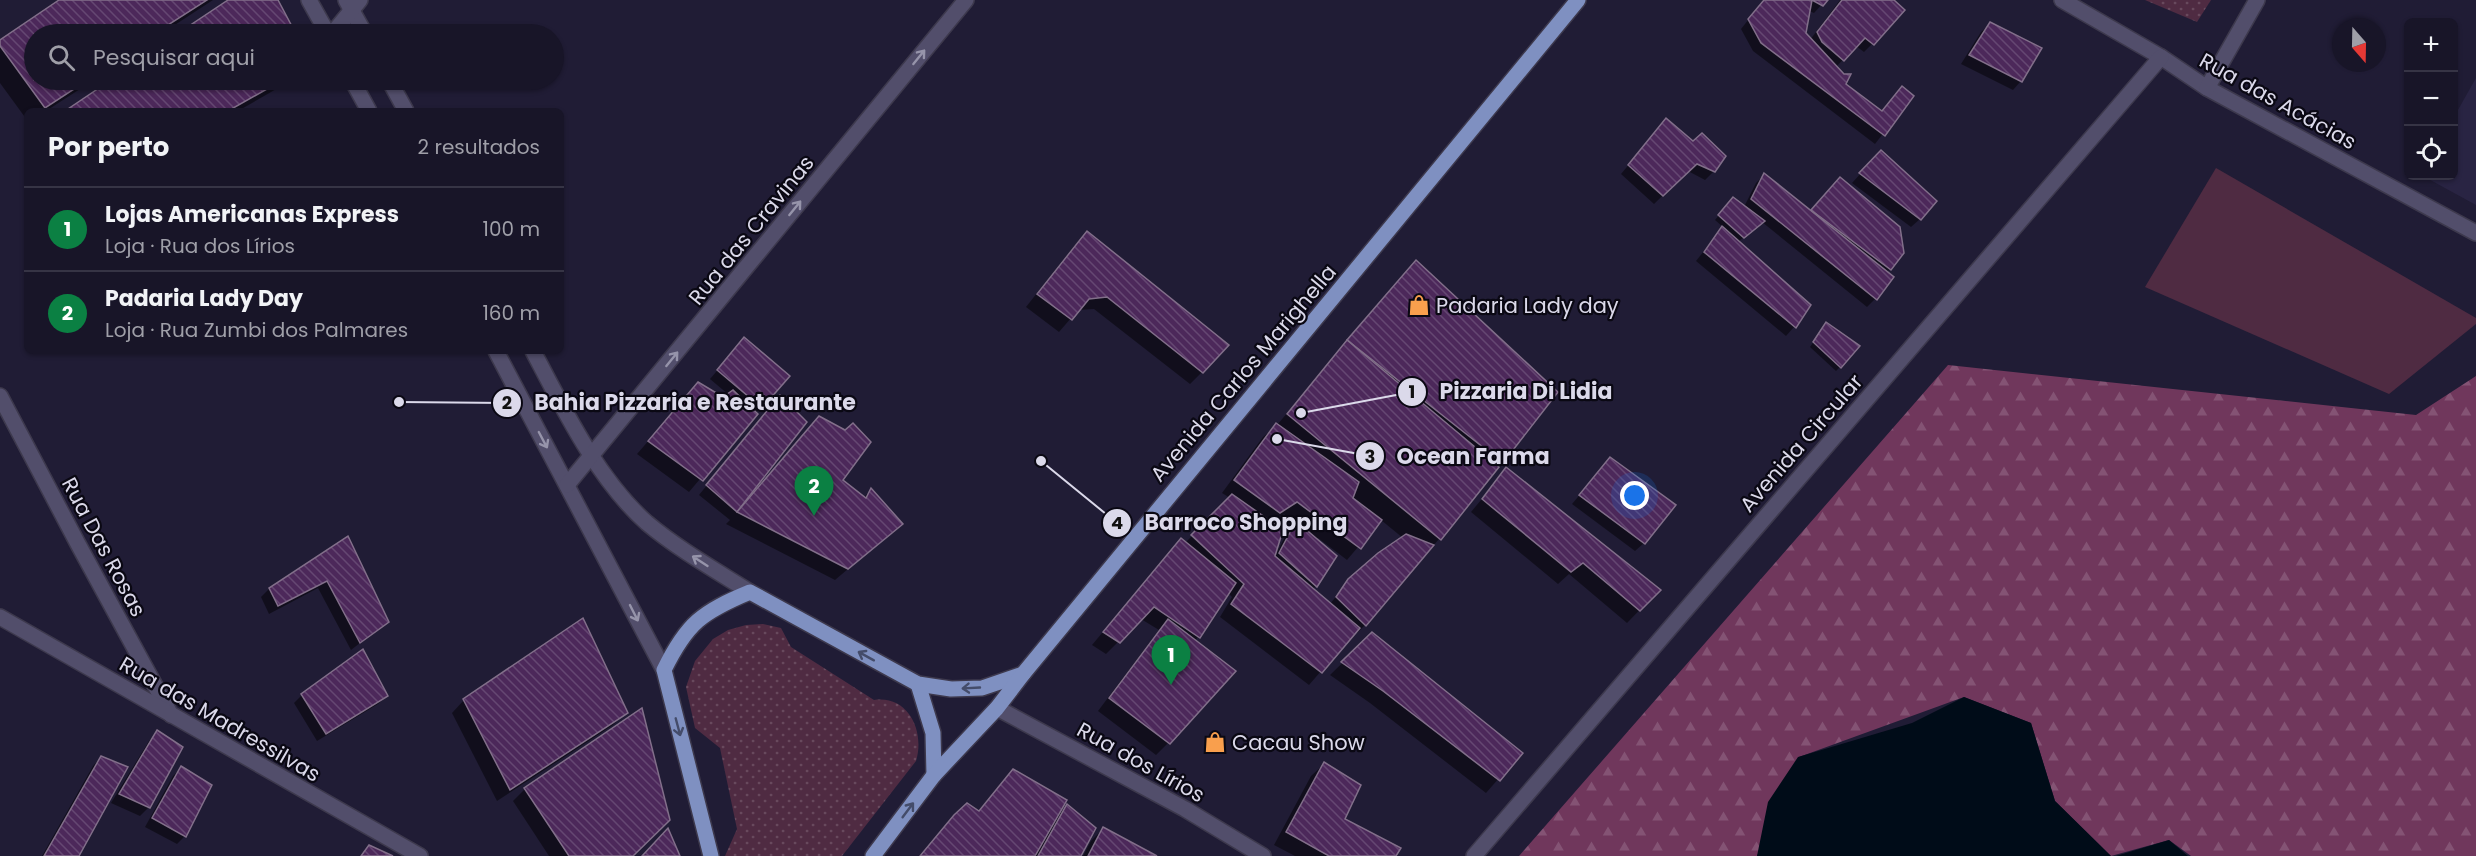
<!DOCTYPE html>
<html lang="pt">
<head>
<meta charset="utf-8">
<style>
	:root { --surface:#181528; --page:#252234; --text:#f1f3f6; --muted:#9f9fa8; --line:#363445; --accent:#0b8043 }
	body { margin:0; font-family:Poppins,sans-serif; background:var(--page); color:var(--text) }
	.controls { position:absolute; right:18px; top:18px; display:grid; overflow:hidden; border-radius:9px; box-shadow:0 2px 4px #0004 }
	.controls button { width:54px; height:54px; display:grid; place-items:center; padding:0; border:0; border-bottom:2px solid var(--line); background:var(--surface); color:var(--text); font:30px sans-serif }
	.compass { position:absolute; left:2332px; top:18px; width:54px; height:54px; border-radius:50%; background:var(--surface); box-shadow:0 2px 4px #0004; rotate:160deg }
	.you { position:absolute; left:1635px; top:496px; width:21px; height:21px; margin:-15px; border:4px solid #fff; border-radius:50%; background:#1a73e8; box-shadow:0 0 0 9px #1a73e833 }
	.badge { display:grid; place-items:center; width:39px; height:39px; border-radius:50%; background:var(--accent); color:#fff; font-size:20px; font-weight:700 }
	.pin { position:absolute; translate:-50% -50px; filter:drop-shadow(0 2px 3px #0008) }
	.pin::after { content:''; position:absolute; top:32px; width:21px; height:18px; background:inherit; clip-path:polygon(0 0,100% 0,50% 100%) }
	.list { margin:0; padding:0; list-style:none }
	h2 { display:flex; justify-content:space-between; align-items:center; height:78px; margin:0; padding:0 24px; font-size:26px }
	h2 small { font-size:20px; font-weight:400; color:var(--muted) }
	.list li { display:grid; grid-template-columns:39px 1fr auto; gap:18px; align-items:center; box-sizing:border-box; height:84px; padding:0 24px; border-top:2px solid var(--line) }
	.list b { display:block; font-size:22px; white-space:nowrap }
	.list p { margin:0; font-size:20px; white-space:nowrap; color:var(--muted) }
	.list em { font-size:20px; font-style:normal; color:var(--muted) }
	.icon { flex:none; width:33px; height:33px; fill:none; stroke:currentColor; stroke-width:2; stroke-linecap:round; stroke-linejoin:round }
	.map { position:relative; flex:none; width:2476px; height:856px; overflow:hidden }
	.search { position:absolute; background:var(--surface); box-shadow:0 2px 4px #0004; left:24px; top:24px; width:540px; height:66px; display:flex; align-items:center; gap:15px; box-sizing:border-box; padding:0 21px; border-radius:33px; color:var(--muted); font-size:22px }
	.panel { position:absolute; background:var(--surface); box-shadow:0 2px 4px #0004; left:24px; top:108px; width:540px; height:246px; border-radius:9px }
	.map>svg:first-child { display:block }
	.built { fill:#292443 }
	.green { fill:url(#green-dots) }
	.forest { fill:url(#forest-firs) }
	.pitch { fill:#4f2b42 }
	.water { fill:#000c18 }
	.shadow { fill:#0007; fill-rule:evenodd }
	.building { fill:url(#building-back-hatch); stroke:#826f8a; stroke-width:1.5 }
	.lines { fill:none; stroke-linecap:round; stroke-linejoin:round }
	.minor-casing { stroke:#3d394d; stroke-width:18 }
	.major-casing { stroke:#3d394d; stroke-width:18 }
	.minor { stroke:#524e6b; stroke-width:15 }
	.major { stroke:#7f90c1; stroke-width:15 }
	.oneway { stroke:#9694aa }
	.oneway2 { stroke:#444c6a }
	.labels { text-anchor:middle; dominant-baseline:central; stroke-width:4.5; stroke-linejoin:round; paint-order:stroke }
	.street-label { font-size:21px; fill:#dbd9ea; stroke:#0a0813 }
	.poi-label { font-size:21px; fill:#dbd9ea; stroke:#0a0813; text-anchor:start }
	.leader { fill:none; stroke:#dbd9ea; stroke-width:2 }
	.callout-dot { fill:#dbd9ea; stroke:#0a0813; stroke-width:2 }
	.mark-label { font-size:18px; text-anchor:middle; font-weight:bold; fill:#111 }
	.callout-label { font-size:22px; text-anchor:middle; font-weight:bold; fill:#dbd9ea; stroke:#0a0813; stroke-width:4.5; stroke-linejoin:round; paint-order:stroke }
</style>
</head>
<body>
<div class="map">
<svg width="2476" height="856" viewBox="0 0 2476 856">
	<defs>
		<pattern id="green-dots" width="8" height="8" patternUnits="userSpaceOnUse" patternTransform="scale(1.5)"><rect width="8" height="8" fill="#4f2b42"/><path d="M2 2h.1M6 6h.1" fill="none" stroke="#68495d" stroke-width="1.8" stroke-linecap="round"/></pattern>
		<pattern id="forest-firs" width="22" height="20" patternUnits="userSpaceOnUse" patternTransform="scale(1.5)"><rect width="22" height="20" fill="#70375c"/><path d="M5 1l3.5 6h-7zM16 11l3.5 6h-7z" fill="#845374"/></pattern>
		<pattern id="building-back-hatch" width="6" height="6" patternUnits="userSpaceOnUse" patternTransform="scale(1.5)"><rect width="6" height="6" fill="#4c285a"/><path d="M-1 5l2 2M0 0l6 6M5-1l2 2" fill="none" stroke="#654772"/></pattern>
	</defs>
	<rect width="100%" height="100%" fill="#201c35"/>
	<polygon class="built" points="2476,78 2476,205 2423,176 2454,176 2454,117"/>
	<g class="green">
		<polygon points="2145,0 2211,0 2197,22"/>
		<path d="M 763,624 L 781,628 L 791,647 L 874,700 C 909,695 925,732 916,761 L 842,856 L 725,856 L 737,829 L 720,748 L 695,728 L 686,687 L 695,661 L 713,639 L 728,630 L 746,625 Z"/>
	</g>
	<polygon class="forest" points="1948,365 2416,415 2476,376 2476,856 2191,856 2169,840 2111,856 2055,801 2031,723 1964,697 1799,757 1757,856 1519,856"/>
	<polygon class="pitch" points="2216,168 2476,318 2476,324 2389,394 2145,287"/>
	<g class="water">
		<polygon points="1964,697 2031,723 2055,801 2111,856 1757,856 1768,802 1798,757 1912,723"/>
		<polygon points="2169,840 2188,856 2116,856"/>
	</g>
	<g class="shadow">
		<polygon points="62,0 213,0 161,34 34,34 34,80 94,80 46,111 27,111 27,120 0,83 0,41"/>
		<polygon points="231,0 277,0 294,34 180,34"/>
		<polygon points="1764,0 1826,0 1814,13 1809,11 1804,34 1810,40 1840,0 1891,0 1872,44 1864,52 1856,46 1836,67 1844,75 1845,85 1881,113 1912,96 1875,144 1753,51 1741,29"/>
		<polygon points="1990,24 2021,81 2013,90 1961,64 1981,32"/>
		<polygon points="114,80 292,80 238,111 68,111"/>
		<polygon points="1666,120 1693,143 1714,171 1705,180 1688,171 1654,204 1621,174"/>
		<polygon points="1873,160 1920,219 1911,227 1852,183"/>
		<polygon points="1764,175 1810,212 1831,187 1890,269 1886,273 1875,299 1867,307 1762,222 1738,242 1809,305 1794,327 1786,336 1696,261 1723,227 1715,220 1729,203 1744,207 1756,183"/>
		<polygon points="1087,233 1202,372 1190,384 1094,309 1078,310 1059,332 1026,307 1075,245"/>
		<path d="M 1416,262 L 1556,392 L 1439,539 L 1365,625 L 1357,633 L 1355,632 L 1309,685 L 1220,617 L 1232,597 L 1228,593 L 1195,641 L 1169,742 L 1156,755 L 1098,711 L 1159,630 L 1141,619 L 1106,654 L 1092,645 L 1169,553 L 1185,543 L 1230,498 L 1222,493 L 1263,437 L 1277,425 ZM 1284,514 L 1296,523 L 1288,531 L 1275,556 L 1270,522 ZM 1381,520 L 1403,538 L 1350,580 L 1329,605 L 1312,590 L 1316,586 L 1316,540 L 1318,538 L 1347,560 Z"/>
		<polygon points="1826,324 1840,367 1836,371 1810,347"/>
		<polygon points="744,339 761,407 689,492 637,454 698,384 723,398 729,395 710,379"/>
		<polygon points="772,405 753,489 755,491 819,418 841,480 864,497 870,491 901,524 835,580 726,524 730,520 699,495"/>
		<polygon points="1610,459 1644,543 1635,551 1572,504"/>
		<polygon points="1506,470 1659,590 1627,623 1569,574 1558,584 1471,512"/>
		<polygon points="347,538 387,622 351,650 318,588 269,614 261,597 269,589"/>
		<polygon points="1372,634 1521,753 1486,793 1370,703 1330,675"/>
		<polygon points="302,695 387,696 378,704 317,741 294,703"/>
		<polygon points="464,700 626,712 613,725 497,801 452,713"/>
		<polygon points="158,732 149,807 140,816 111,803 149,741"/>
		<polygon points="101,757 78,856 42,856 93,766"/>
		<polygon points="1324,764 1343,820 1395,856 1295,856 1274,845 1311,776"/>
		<polygon points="181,768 185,836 177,844 145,827 173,776"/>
		<polygon points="1013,771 1058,815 1067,806 1080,856 919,856 955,816 977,812"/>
		<polygon points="525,789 632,856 549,856 513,801"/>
		<polygon points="1103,829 1154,856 1083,856 1091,841"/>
	</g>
	<g class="building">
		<polygon points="59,0 207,0 154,34 34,34 34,80 88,80 45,108 0,46 0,40"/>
		<polygon points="228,0 278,0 296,34 177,34"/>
		<polygon points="1764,0 1828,0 1823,6 1812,0 1806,33 1844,74 1851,74 1846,84 1882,111 1902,86 1914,96 1885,136 1761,43 1748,19"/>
		<polygon points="1842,0 1894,0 1905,10 1874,45 1865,38 1844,61 1822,42 1817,32"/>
		<polygon points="1990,22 2042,48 2022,82 1969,55"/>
		<polygon points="111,80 283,80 228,111 65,111"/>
		<polygon points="1666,118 1693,141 1702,133 1726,156 1715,172 1697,164 1663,196 1628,165"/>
		<polygon points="1881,150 1937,201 1921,220 1859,173"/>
		<polygon points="1764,173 1894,277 1877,300 1751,199"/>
		<polygon points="1840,177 1900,227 1904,253 1891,270 1811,210"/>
		<polygon points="1733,197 1765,221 1744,238 1718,215"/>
		<polygon points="1722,226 1811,305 1796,328 1704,252"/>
		<polygon points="1087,231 1229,345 1203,373 1107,297 1089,299 1072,320 1037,294"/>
		<polygon points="1416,260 1558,392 1503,463 1347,340"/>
		<polygon points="1826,322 1860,346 1841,368 1813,342"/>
		<polygon points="744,337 790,376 762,408 717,370"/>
		<polygon points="1347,340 1499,467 1441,540 1287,414"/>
		<polygon points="698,382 723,397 733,390 758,414 703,481 648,441"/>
		<polygon points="780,395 807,422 737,512 706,485"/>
		<polygon points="819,416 845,430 853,423 871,442 843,480 866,498 871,488 903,524 848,569 737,512"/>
		<polygon points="1276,423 1359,482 1353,498 1382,520 1361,549 1297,502 1280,513 1234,480"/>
		<polygon points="1610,457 1676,505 1645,544 1579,495"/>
		<polygon points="1506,467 1661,590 1640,611 1583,563 1571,572 1482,499"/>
		<polygon points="1232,494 1283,530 1275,556 1360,628 1322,673 1231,604 1244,584 1191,535"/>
		<polygon points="1296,521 1337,556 1317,587 1279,553"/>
		<polygon points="1406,534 1434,545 1366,626 1336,597 1348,579 1378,553"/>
		<polygon points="348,536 389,622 360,643 327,581 278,606 269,588"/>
		<polygon points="1181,538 1236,583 1200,638 1154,607 1120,643 1103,632"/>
		<polygon points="583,618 628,713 510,790 463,699"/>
		<polygon points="1168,619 1236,671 1170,744 1109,698"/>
		<polygon points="1372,632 1523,753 1500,781 1383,691 1341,662"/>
		<polygon points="363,649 388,696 326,734 301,694"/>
		<polygon points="642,708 670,820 633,856 569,856 524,788"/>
		<polygon points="157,730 183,747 150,808 119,794"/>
		<polygon points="101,756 128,767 79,856 44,856"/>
		<polygon points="1324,762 1361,785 1345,819 1401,848 1396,856 1329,856 1286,832"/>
		<polygon points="181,766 212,785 186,837 152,818"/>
		<polygon points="1013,769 1067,800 1035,856 920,856 954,815 967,803 979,811"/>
		<polygon points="1067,804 1096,828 1081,856 1038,856"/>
		<polygon points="1103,827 1157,856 1088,856"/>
		<polygon points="668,828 680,856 642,856"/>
		<polygon points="369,845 393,856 361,856"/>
	</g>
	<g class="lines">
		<defs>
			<g id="minor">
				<polyline points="309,0 328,34"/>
				<polyline points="346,0 365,34"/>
				<polyline points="2062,0 2161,57 2207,88 2476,233"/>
				<polyline points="332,34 360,0"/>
				<polyline points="352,80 369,111"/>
				<polyline points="389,80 406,111"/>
				<polyline points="2207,88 2257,0"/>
				<polyline points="496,351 664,670"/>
				<path d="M 533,351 C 563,408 598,480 647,523 C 678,549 715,570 750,592"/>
				<polyline points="0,396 78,544 171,715"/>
				<polyline points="567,485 966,0"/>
				<polyline points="0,617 420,856"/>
				<polyline points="997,708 1185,809 1263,856"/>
				<polyline points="1474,856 2161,57"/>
			</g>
			<g id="major">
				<polyline points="918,684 933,733 934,775"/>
				<path d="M 711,856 L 664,670 C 687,623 702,612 750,592 L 918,684 L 951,689 L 982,688 L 1023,674"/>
				<polyline points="873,856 934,775 997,708 1023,674 1578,0"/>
			</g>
		</defs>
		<use href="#minor" class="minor-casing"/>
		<use href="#major" class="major-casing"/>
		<use href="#minor" class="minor"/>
		<use href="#major" class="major"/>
	</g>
	<defs><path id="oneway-shaft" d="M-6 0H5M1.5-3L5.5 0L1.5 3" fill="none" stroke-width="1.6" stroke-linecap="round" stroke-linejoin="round" transform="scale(1.5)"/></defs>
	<g class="oneway">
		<use href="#oneway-shaft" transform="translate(919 57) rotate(-51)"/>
		<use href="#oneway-shaft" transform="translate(795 208) rotate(-51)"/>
		<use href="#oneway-shaft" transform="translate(672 359) rotate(-51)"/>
		<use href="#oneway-shaft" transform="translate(543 440) rotate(62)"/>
		<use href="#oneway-shaft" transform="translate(700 561) rotate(-147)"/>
		<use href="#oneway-shaft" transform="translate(634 613) rotate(63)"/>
	</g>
	<g class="oneway2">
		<use href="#oneway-shaft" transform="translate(866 656) rotate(-151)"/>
		<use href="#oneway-shaft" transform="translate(971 688) rotate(177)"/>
		<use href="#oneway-shaft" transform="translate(678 727) rotate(75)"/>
		<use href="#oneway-shaft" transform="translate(908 810) rotate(-53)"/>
	</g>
	<defs>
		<symbol id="shop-bare" viewBox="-9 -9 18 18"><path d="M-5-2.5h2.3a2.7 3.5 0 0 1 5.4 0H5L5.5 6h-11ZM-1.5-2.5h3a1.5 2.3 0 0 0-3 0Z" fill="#f99f4d" stroke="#0a0813" stroke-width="2.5" paint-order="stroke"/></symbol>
	</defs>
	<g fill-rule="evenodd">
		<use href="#shop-bare" x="1404" y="290" width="30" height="30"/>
		<use href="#shop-bare" x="1200" y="727" width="30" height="30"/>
	</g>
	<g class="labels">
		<g class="street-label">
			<text transform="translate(2278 101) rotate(29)">Rua das Acácias</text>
			<text transform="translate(751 230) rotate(-51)">Rua das Cravinas</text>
			<text transform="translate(1243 373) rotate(-50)">Avenida Carlos Marighella</text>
			<text transform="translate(1801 443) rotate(-49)">Avenida Circular</text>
			<text transform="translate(104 547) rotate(62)">Rua Das Rosas</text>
			<text transform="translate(220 719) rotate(30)">Rua das Madressilvas</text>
			<text transform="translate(1141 762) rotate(29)">Rua dos Lírios</text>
		</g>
		<g class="poi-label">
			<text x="1436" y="305">Padaria Lady day</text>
			<text x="1232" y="742">Cacau Show</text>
		</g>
	</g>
	<path class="leader" d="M1301 413L1412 392M399 402L507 403M1277 439L1370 456M1041 461L1117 523"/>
	<g class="callout-dot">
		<circle cx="1301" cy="413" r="6"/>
		<circle cx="399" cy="402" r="6"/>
		<circle cx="1277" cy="439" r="6"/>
		<circle cx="1041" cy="461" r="6"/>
		<circle cx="1412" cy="392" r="15"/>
		<circle cx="507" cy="403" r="15"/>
		<circle cx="1370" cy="456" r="15"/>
		<circle cx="1117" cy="523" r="15"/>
	</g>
	<g class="mark-label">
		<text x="1412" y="398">1</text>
		<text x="507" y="409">2</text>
		<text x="1370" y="463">3</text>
		<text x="1117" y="529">4</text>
	</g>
	<g class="callout-label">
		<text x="1526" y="399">Pizzaria Di Lidia</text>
		<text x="695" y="410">Bahia Pizzaria e Restaurante</text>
		<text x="1473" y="464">Ocean Farma</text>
		<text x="1246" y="530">Barroco Shopping</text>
	</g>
</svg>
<div class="controls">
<button>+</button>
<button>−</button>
<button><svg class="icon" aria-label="locate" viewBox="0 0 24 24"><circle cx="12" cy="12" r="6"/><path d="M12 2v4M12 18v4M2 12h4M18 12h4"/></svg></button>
</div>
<svg class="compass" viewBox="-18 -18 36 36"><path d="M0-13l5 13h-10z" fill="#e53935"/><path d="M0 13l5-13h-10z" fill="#9f9fa8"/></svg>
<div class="you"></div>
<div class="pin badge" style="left:1171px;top:685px">1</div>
<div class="pin badge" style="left:814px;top:516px">2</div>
<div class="search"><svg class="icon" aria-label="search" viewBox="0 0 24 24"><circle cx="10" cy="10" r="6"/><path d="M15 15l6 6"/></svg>Pesquisar aqui</div>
<section class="panel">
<h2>Por perto<small>2 resultados</small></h2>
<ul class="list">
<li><span class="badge">1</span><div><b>Lojas Americanas Express</b><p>Loja · Rua dos Lírios</p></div><em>100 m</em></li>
<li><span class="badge">2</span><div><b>Padaria Lady Day</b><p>Loja · Rua Zumbi dos Palmares</p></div><em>160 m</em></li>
</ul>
</section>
</div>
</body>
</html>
